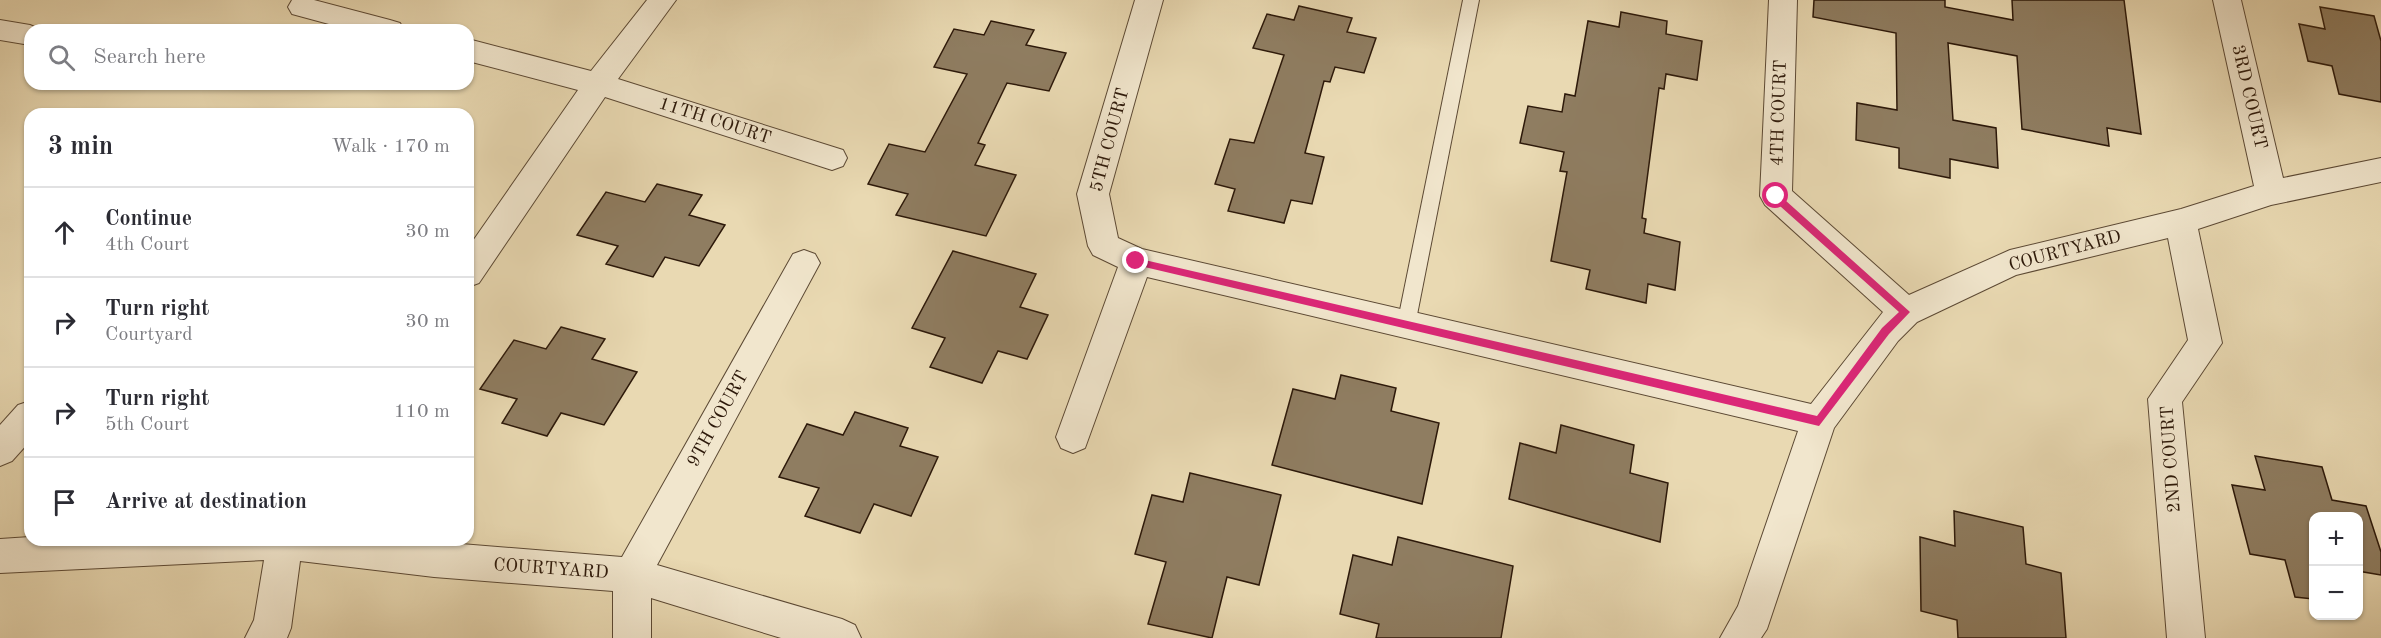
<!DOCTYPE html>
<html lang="en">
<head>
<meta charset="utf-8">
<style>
	:root { --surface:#fff; --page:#f7f7f7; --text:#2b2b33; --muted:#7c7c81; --line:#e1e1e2 }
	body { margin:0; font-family:"Old Standard TT",serif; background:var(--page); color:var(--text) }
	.controls { position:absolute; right:18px; bottom:18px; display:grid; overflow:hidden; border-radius:12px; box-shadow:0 2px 4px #0004 }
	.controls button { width:54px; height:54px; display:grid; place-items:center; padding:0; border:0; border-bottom:2px solid var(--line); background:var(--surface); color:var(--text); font:30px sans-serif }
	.stop { position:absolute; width:18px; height:18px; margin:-14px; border:4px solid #db2777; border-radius:50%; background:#fff }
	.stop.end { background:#db2777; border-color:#fff; box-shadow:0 2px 6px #0008 }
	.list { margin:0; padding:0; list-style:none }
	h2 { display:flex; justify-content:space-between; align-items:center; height:78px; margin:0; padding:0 24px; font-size:26px }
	h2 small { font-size:20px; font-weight:400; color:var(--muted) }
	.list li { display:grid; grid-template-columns:39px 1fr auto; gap:18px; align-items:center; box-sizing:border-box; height:90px; padding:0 24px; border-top:2px solid var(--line) }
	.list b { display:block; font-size:22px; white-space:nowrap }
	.list p { margin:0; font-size:20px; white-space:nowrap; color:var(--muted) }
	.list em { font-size:20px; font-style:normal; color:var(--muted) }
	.icon { flex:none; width:33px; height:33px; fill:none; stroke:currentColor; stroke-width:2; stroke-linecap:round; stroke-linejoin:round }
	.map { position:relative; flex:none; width:2381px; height:638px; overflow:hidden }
	.search { position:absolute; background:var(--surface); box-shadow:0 2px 4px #0004; left:24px; top:24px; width:450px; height:66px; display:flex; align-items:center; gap:15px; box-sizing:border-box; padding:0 21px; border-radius:18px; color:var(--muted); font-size:22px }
	.panel { position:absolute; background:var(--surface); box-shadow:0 2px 4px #0004; left:24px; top:108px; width:450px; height:438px; border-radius:18px }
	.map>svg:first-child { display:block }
	.building { fill:#8f7d61; stroke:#2d190a; stroke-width:1.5 }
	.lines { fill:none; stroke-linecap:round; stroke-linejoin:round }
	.service-casing { stroke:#5c4934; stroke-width:2 }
	.minor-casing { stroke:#5c4934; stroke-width:2 }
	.service { fill:#f1e6cd; fill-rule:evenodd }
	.minor { fill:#f1e6cd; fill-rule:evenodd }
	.route { fill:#db2777 }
	.labels { text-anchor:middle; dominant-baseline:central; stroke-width:4.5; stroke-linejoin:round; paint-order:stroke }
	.street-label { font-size:18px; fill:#2d190a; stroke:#f1e6cd }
</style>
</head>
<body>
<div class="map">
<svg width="2381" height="638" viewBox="0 0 2381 638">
	<rect width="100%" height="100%" fill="#e9d9b2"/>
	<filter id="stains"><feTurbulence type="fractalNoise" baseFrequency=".00333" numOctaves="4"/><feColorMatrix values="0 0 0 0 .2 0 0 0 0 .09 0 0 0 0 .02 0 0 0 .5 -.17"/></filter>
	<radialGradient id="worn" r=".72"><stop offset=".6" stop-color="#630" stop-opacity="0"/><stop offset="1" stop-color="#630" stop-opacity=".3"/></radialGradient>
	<g class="building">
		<polygon points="1814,0 1945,0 1945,7 2013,20 2012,0 2124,0 2141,134 2107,128 2109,146 2022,129 2017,56 1948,43 1953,120 1996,128 1998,168 1950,159 1950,178 1899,168 1899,148 1856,140 1857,103 1897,110 1896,33 1813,17"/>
		<polygon points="1299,6 1352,18 1347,32 1376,38 1364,73 1335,67 1330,82 1324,81 1305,153 1324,157 1312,204 1291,200 1284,223 1228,211 1235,189 1215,184 1230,139 1254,143 1284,55 1253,48 1267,14 1294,20"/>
		<polygon points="2320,7 2374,16 2381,41 2381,102 2339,94 2332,66 2308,61 2299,24 2325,29"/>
		<polygon points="1621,12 1667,21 1666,34 1702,41 1697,80 1666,74 1664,89 1659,88 1642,218 1646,219 1644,233 1680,242 1675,290 1648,284 1646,303 1586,289 1590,270 1551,261 1567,172 1560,171 1564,152 1520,143 1528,106 1562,112 1565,94 1575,96 1588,21 1619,27"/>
		<polygon points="991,21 1034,30 1026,45 1066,53 1049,91 1007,83 978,143 985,145 975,165 1016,175 986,236 896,215 908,194 868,184 889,144 925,152 967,74 934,67 954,29 984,35"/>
		<polygon points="657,184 702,195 689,215 725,225 699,266 665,257 653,277 606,264 618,246 577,235 606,192 645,202"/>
		<polygon points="953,251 1036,274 1020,307 1048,315 1027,359 998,351 982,383 930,367 945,338 912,328"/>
		<polygon points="561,327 605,339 592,359 637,372 604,425 561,413 547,436 502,423 517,399 480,389 514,340 546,349"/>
		<polygon points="1341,375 1396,388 1391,411 1439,423 1422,504 1272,465 1293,389 1335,399"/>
		<polygon points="855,412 908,428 900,446 938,457 911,516 874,504 860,533 805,516 819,488 779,477 807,424 843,435"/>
		<polygon points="1561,425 1634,445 1630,473 1668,483 1660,542 1509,499 1520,443 1556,453"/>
		<polygon points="2255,456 2322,467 2332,500 2366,506 2381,552 2381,575 2358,571 2358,516 2313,516 2313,599 2295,597 2285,560 2250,554 2232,485 2265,490"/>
		<polygon points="1190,473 1281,495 1259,585 1227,577 1212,638 1148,624 1166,562 1135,554 1152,495 1183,502"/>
		<polygon points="1954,511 2023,527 2026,564 2061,573 2066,638 1958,638 1957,620 1921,611 1920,537 1955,546"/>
		<polygon points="1398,537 1513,566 1501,638 1376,638 1379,624 1340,614 1353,555 1392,565"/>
	</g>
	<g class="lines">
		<defs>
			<polygon id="service" points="1463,0 1479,0 1415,325 1412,330 1406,333 1400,330 1397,325"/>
			<g id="minor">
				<polygon points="292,0 314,0 390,20 400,23 404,30 351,30 292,14 288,7"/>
				<polygon points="647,0 676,0 618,79 843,150 847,158 843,166 832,170 605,97 479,283 468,287 468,248 578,90 468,61 468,39 591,71"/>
				<polygon points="1135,0 1163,0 1109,194 1118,238 1142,249 1811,404 1883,312 1765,205 1760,196 1769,0 1797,0 1792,191 1909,295 2010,250 2181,209 2254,186 2213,0 2241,0 2283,178 2381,158 2381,182 2271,205 2198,229 2222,343 2182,402 2205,638 2167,638 2148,399 2188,340 2168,238 2016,275 1917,322 1898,341 1834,428 1767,629 1761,638 1720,638 1738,606 1798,431 1147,277 1085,448 1073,453 1061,448 1056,437 1118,267 1093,255 1088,246 1077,194"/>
				<polygon points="0,20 30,25 41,30 30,30 30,45 0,40"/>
				<polygon points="804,250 815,254 820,263 657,565 842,619 855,625 861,638 781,638 651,598 651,638 613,638 613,591 434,577 300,561 291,628 287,638 245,638 254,620 264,560 0,573 0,539 30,537 30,540 412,540 622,557 793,254"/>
				<polygon points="30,401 30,441 12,461 0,466 0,425 18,405"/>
			</g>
		</defs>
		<use href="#service" class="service-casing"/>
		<use href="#minor" class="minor-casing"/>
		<use href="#service" class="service"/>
		<use href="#minor" class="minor"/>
	</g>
	<polygon class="route" points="1776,192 1910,312 1889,334 1819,426 1136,265 1132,261 1136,258 1817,416 1882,328 1899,312 1772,199 1771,196"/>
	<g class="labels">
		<g class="street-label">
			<text transform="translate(2249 97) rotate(77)">3RD COURT</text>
			<text transform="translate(1779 113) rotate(-88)">4TH COURT</text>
			<text transform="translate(715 121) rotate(18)">11TH COURT</text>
			<text transform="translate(1110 140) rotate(-75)">5TH COURT</text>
			<text transform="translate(2065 251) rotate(-15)">COURTYARD</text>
			<text transform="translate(718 419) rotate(-61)">9TH COURT</text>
			<text transform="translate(2171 459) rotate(-94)">2ND COURT</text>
			<text transform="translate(551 569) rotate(4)">COURTYARD</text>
		</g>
	</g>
	<rect width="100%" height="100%" filter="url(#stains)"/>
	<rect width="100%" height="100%" fill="url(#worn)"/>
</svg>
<div class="controls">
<button>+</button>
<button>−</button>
</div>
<div class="stop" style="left:1776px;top:196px"></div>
<div class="stop end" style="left:1136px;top:261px"></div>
<div class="search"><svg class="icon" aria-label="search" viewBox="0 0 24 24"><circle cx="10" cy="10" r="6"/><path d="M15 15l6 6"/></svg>Search here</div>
<section class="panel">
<h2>3 min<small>Walk · 170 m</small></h2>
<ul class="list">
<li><svg class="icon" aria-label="ahead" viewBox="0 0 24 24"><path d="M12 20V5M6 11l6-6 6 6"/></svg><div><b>Continue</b><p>4th Court</p></div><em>30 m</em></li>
<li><svg class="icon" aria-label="right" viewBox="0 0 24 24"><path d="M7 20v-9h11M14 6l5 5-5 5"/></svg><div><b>Turn right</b><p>Courtyard</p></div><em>30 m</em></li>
<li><svg class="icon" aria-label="right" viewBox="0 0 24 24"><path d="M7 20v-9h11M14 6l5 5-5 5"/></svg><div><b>Turn right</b><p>5th Court</p></div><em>110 m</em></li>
<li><svg class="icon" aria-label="arrive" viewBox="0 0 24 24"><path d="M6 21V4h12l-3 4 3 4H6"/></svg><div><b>Arrive at destination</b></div></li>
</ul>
</section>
</div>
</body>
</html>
